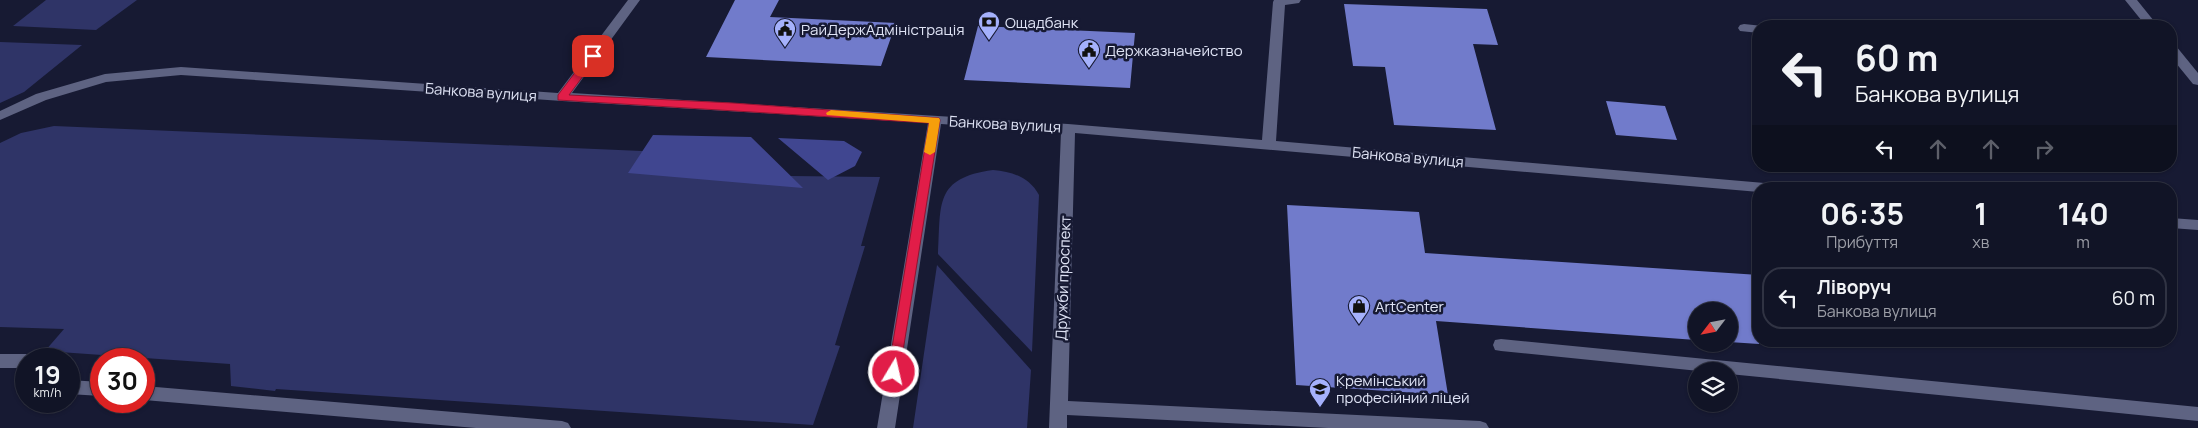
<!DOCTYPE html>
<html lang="uk">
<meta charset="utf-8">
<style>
:root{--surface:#111426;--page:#1a1d2e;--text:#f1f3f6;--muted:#9c9ea7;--line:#303343}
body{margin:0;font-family:Manrope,sans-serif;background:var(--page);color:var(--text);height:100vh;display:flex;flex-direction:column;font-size:19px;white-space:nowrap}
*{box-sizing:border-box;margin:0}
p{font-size:16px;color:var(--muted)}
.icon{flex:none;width:28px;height:28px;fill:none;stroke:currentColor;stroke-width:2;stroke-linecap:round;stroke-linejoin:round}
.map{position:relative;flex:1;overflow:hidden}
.sheet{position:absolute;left:1752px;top:182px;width:425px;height:165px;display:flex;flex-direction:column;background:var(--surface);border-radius:20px;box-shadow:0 1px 4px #0004,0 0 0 1px var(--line)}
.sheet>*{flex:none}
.banner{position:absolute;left:1752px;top:20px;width:425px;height:152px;border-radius:20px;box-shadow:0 1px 4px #0004,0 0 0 1px var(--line);background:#111426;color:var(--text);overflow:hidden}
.needle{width:32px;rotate:238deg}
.controls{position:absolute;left:1688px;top:302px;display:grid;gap:10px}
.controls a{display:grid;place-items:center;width:50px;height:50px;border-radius:50%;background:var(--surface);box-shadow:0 1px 4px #0004,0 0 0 1px var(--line);font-size:25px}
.speed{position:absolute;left:15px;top:348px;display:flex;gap:10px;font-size:25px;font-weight:700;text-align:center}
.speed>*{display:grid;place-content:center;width:65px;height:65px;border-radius:50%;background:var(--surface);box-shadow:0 1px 4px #0004,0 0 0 1px var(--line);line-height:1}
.speed small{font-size:12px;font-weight:400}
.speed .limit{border:8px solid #d22;background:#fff;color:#111}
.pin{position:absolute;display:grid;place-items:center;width:42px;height:42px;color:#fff;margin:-21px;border-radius:10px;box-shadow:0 2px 8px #0006}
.me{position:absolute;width:55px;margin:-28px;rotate:9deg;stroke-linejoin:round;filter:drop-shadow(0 0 4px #0008)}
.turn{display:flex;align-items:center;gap:18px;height:105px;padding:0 20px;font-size:22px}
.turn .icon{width:65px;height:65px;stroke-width:2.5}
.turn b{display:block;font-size:35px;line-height:42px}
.lanes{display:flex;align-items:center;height:48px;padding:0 20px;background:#0003;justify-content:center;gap:25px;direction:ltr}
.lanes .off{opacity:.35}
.eta{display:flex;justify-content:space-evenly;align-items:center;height:85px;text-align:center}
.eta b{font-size:30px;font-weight:700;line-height:35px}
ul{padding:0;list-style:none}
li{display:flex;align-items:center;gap:15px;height:62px;margin:0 10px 8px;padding:0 10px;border:2px solid var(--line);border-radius:20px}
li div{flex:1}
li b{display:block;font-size:19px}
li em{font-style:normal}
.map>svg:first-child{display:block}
</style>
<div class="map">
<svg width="2198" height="428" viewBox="0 0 2198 428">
<rect width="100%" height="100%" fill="#171a33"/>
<!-- green -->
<path fill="#2f3467" d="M46,0H137L96,30L13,26Z
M0,42L82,45L24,92L0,103Z
M54,126L642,151L762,153L790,176L880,177L861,246H865L835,345L840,346L813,425L276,389L275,391L231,386L230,364L45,351L64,329L0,327V143L21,133Z
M993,170C1013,172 1029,177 1039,195L1032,352L938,254C941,204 934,178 993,170Z
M937,265L1031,370L1027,428H913Z"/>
<!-- forest -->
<path fill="#404690" d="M653,135L751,137L803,188L628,173Z
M778,138L844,141L862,152L855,166L828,180Z"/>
<!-- building -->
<path fill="#717bcb" d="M735,0H779L770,17L896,23L881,66L706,57Z
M1344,4L1487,9L1498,45L1473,44L1496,130L1394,125L1385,67L1353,66Z
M978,26L1135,33L1130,88L964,80Z
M1606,101L1665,106L1677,140L1616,135Z
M1287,205L1419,212L1425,253L1759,275V344L1729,342V311H1696V340L1436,321L1448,395L1296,385Z"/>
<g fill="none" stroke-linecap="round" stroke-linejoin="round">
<!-- minor -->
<path fill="#5e6382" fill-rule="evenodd" d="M628,0H640L572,93L1068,124L1262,140L1273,2L1274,0H1301L1299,3L1285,5L1276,141L1776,184L1781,185L1783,189H1759V192L1075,133L1068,401L1480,421L1486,423L1489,428H1328L1067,415V428H1049L1061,132L941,124L895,428H877L928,123L562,101L181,75L106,82L46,100L0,120V111L36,94L105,74L181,67L558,93Z
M2125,0H2137L2158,26H2146Z
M1744,24L1763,26H1759V33L1740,31L1738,28L1740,25Z
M2171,45L2176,46L2198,73V85L2193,84L2171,57Z
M2171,218L2198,220V230L2171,228Z
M1501,339L2198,407V421L1729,374V371H1699L1501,351L1495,350L1493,345L1495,340Z
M0,354H26L33,359H26V368H0Z
M69,380L101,382V396L69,394Z
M144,386L562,421L568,423L571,428H476L144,400Z"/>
</g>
<!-- route -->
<path fill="#e11d48" stroke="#92132f" d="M593,53L598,56L569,95L733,103L939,118L940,120L899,376H890L888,372L929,123L558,100V95L589,54Z"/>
<!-- slow -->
<path fill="#f59e0b" d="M831,110L939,118L940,120L935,152L930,155L924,152L929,123L827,115L826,113Z"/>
<!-- icons -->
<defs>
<g id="bank-pin" transform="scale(1.125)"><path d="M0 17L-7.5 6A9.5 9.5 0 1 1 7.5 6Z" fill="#a5b1fc" stroke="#171a33"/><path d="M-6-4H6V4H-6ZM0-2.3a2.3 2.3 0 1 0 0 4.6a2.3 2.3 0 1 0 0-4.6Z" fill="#111"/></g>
<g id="civic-pin" transform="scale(1.125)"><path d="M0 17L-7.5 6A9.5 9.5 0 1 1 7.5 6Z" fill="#a5b1fc" stroke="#171a33"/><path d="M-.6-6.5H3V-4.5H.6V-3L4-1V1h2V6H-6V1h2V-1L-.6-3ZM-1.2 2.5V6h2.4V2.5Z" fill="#111"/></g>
<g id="shop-pin" transform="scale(1.125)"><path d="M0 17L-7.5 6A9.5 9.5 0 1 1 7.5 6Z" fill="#a5b1fc" stroke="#171a33"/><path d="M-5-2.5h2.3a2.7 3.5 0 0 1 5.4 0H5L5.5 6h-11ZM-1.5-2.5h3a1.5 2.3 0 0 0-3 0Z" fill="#111"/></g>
<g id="university-pin" transform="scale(1.125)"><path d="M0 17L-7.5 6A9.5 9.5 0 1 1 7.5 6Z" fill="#a5b1fc" stroke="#171a33"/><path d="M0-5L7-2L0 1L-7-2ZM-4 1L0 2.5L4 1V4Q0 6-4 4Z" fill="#111"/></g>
</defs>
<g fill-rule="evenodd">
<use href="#bank-pin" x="989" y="22"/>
<use href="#civic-pin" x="785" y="29"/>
<use href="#civic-pin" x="1089" y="50"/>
<use href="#shop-pin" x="1359" y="306"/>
<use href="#university-pin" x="1320" y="389"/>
</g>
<g text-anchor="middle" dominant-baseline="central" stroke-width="5" stroke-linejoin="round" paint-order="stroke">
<!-- poi labels -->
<g font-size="15" fill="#dfe3f5" stroke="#171a33" text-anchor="start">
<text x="1005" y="22">Ощадбанк</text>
<text x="801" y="29">РайДержАдміністрація</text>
<text x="1105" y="50">Держказначейство</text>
<text x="1375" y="306">ArtCenter</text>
<text x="1336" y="380">Кремінський<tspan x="1336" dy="17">професійний ліцей</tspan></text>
</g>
<!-- street labels -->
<g font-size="15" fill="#dfe3f5" stroke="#171a33">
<text transform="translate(481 92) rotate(4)">Банкова вулиця</text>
<text transform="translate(1005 124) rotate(3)">Банкова вулиця</text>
<text transform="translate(1408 157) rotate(5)">Банкова вулиця</text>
<text transform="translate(1063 278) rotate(-88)">Дружби проспект</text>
</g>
</g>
</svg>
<div class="controls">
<a><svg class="needle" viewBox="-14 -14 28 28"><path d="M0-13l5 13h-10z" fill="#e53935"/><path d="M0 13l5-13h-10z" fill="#9c9ea7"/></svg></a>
<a><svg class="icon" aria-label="layers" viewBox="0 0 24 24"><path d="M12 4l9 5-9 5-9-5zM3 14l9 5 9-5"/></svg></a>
</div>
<div class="speed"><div>19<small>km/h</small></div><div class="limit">30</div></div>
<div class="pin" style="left:593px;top:56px;background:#d93025"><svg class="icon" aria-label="arrive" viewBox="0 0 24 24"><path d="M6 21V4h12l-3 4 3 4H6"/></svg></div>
<svg class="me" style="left:894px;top:372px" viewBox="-20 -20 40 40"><circle r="17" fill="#e11d48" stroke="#fff" stroke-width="3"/><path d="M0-11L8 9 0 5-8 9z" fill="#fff"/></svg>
<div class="banner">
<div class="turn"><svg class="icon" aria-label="left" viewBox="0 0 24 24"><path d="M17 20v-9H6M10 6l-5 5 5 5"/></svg><div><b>60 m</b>Банкова вулиця</div></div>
<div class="lanes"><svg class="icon" aria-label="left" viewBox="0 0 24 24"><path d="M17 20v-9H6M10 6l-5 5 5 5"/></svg><svg class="icon off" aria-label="ahead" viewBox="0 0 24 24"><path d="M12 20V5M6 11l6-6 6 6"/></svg><svg class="icon off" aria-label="ahead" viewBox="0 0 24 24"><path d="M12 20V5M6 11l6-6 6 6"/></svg><svg class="icon off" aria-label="right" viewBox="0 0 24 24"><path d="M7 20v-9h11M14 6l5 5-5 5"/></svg></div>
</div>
<section class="sheet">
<div class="eta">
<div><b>06:35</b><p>Прибуття</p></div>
<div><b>1</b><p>хв</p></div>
<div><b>140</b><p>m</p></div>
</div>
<ul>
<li><svg class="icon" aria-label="left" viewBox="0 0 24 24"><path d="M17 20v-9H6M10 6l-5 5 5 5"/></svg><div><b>Ліворуч</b><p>Банкова вулиця</p></div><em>60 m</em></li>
</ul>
</section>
</div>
